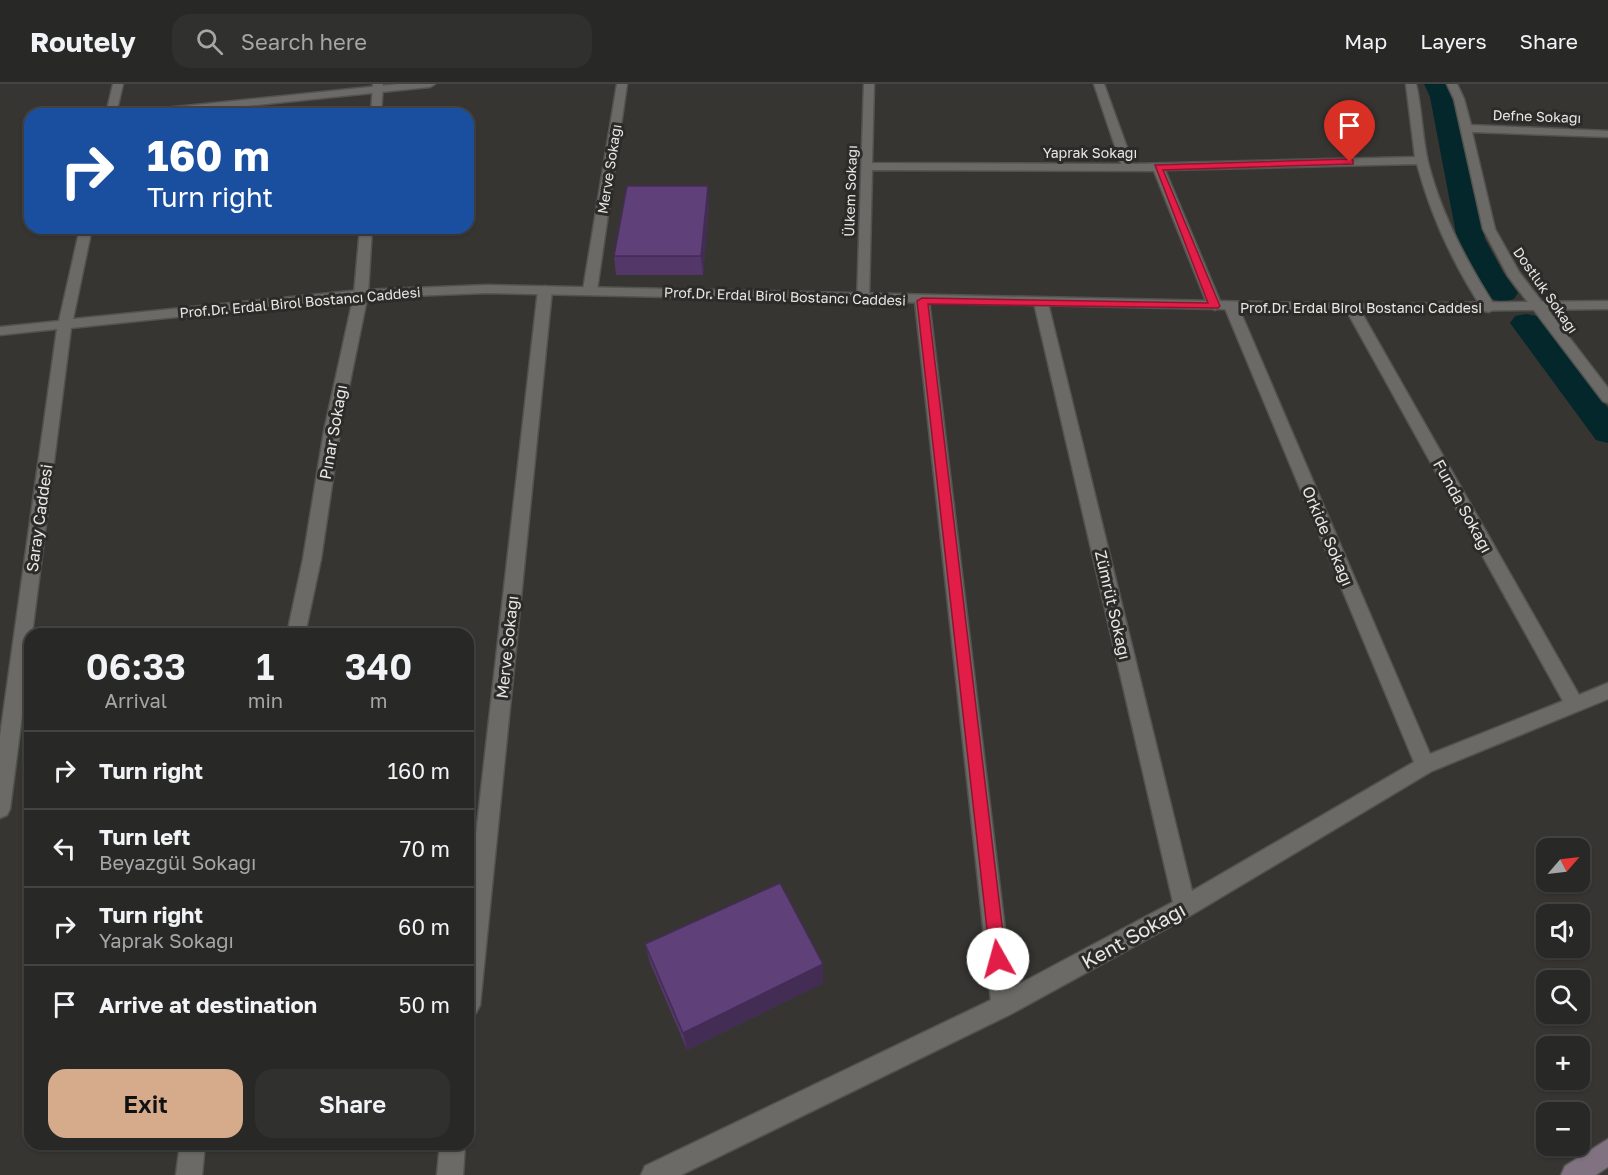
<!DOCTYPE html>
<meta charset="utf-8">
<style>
:root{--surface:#282826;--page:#30302e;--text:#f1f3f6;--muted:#a5a6a7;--line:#444443;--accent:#d6ab8b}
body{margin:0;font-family:"Golos Text",sans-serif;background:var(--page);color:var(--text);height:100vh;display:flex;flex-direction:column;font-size:22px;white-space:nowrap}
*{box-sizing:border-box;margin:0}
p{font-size:20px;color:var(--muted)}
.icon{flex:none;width:33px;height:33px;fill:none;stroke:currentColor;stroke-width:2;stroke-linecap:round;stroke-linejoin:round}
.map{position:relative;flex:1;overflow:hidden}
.sheet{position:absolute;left:24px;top:544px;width:450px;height:522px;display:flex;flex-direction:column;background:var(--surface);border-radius:18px;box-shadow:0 2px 4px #0004,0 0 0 2px var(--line)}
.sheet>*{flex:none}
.banner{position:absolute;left:24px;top:24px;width:450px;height:126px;border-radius:18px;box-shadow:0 2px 4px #0004,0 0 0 2px var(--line);background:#1a4fa0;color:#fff;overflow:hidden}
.needle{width:39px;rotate:62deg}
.buttons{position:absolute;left:1536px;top:754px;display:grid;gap:12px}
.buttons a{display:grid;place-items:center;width:54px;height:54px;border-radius:12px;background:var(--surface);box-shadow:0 2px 4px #0004,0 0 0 2px var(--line);font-size:30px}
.pin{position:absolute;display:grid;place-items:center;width:51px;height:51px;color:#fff;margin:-62px -26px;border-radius:50% 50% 50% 0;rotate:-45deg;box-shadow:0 0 6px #0007}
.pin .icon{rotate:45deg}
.me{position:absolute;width:66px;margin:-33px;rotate:353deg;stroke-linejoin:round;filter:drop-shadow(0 0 4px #0008)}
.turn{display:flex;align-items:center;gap:21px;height:126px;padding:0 24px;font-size:27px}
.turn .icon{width:78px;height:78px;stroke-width:2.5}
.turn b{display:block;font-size:42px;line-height:51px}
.eta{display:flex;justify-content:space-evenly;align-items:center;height:102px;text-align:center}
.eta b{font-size:36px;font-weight:600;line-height:42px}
.button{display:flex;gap:12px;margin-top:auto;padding:12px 24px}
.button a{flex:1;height:69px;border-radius:18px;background:var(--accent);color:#111;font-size:24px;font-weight:600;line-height:69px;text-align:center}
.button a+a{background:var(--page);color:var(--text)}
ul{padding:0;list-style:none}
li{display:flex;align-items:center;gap:18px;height:78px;padding:0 24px;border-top:2px solid var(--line)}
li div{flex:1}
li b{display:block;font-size:22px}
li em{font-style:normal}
header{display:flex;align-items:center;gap:36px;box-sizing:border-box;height:84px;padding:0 30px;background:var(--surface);border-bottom:2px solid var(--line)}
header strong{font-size:28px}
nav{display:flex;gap:33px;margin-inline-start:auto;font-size:21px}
.search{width:420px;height:54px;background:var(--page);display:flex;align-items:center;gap:15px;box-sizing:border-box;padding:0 21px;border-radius:18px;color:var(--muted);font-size:22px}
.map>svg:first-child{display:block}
</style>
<header>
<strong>Routely</strong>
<div class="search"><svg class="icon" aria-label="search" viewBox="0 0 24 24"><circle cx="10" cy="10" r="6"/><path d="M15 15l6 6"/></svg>Search here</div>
<nav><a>Map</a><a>Layers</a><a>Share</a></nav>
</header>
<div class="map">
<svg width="1608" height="1091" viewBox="0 0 1608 1091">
<rect width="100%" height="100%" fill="#363532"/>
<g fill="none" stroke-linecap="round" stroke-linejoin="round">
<!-- canal -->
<path fill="#04272b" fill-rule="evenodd" d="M1424,0H1448L1454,13L1485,155L1503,188L1518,209L1514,215L1503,218L1492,215L1474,190L1457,155L1430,13Z
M1526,230L1537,232L1608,324V359L1596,356L1510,239L1515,232Z"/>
<!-- minor casing -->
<g stroke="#52524f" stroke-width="3">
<path id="minor" d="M373,0H383L381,30H371Z
M617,0H627L597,206L590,210L583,206Z
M864,0H874L872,79L1121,80L1094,0H1104L1133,80L1415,73L1406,0H1416C1422,25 1422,53 1428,78C1441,130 1467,179 1496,224L1489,228L1484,227C1454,182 1431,132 1417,80L1165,86L1222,222L1215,226L1208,222L1154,87L872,86L869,215L862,219L857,218Z
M1447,0H1457L1464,15L1471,41L1608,47V53L1472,48L1495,145L1519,188L1608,304V319L1603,317L1508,192L1483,145L1454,15Z
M360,144H372L368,210L340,347L321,475L305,550H287L303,475L324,347L354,210Z
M545,202L552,206L480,921L476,929L468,932V820L538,206Z
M922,213L929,217L1012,904L1173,818L1034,219L1036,216L1041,215L1048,219L1192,807L1414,678L1224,222L1226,219H1236L1238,222L1430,670L1563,617L1345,224L1347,221L1352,220L1359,224L1579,611L1608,599V615L1432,687L1193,830L1011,930L681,1091H641L645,1082L991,916L915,217Z
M180,1060H205L202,1091H176Z
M440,1060H465L463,1091H437Z"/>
</g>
<!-- tertiary casing -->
<g stroke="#52524f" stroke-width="3">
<path id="tertiary" d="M113,0H123L116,30H106Z
M399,0H435L430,3L168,30H131L136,27Z
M80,144H92L73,235L361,206L487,201L1352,220L1608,217V225L1352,228L487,209L361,214L71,244L32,550H30V569L10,725L7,731L0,734V652L57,245L0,251V243L59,237Z"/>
</g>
<!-- secondary casing -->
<g stroke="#52524f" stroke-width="3">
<path id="secondary" d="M1608,1055V1083L1596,1091H1561L1565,1082Z"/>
</g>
<!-- minor -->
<use href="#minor" fill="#6b6a66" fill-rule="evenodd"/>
<!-- tertiary -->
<use href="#tertiary" fill="#6b6a66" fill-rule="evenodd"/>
<!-- secondary -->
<use href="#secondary" fill="#807281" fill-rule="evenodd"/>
</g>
<!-- wall -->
<path fill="#533768" d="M709,121L703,191H616L614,172Z
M645,860L823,899L687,966L650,879Z"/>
<!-- shaded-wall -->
<path fill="#432d55" d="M708,102L709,121L703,191L701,172Z
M823,880V899L687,966L683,949Z"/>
<!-- building -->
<path fill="#604079" stroke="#432d55" stroke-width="1.5" d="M627,102H708L701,172H614Z
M780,799L823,880L683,949L645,860Z"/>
<!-- route -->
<path fill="#e11d48" stroke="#92132f" stroke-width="1.5" d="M1350,75L1353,76V80L1163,86L1220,222L1218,224L928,220L1006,875L1004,881L998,883L991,881L917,217L922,214L1208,219L1155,81Z"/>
<g text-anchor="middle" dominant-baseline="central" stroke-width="6" stroke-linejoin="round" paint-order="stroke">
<!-- far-street labels -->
<g font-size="14" fill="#e7e7e5" stroke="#2c2b28">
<text transform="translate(1537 32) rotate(2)">Defne Sokağı</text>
<text x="1090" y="68">Yaprak Sokağı</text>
<text transform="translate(609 85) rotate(-81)">Merve Sokağı</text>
<text transform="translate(850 107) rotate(-88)">Ülkem Sokağı</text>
<text transform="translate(1546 206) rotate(55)">Dostluk Sokağı</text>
<text transform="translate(785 212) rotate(2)">Prof.Dr. Erdal Birol Bostancı Caddesi</text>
<text transform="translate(300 218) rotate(-5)">Prof.Dr. Erdal Birol Bostancı Caddesi</text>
<text x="1361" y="223">Prof.Dr. Erdal Birol Bostancı Caddesi</text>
</g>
<!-- street labels -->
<g font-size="16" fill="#e7e7e5" stroke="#2c2b28">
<text transform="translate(333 348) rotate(-80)">Pınar Sokağı</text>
<text transform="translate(1463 422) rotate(61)">Funda Sokağı</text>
<text transform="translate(39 434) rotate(-82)">Saray Caddesi</text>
<text transform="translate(1328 452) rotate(67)">Orkide Sokağı</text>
<text transform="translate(1113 521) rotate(77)">Zümrüt Sokağı</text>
<text transform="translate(507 563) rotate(-84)">Merve Sokağı</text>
</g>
<!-- near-street labels -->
<g font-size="20" fill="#e7e7e5" stroke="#2c2b28">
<text transform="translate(1133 851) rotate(-29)">Kent Sokağı</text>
</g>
</g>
</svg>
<div class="buttons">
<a><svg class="needle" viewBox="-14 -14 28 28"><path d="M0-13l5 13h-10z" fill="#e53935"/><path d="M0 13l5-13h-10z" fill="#a5a6a7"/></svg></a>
<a><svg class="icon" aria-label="sound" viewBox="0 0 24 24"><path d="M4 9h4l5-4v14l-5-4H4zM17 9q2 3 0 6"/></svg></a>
<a><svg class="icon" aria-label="search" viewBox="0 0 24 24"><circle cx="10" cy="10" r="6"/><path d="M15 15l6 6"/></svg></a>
<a>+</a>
<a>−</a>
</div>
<div class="pin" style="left:1350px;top:78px;background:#d93025"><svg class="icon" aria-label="arrive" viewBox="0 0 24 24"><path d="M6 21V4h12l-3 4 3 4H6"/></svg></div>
<svg class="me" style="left:998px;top:875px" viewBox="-20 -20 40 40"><circle r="19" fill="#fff"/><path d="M0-13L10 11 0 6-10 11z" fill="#e11d48"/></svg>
<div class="banner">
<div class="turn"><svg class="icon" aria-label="right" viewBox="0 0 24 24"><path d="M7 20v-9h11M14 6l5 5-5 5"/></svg><div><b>160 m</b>Turn right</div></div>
</div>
<section class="sheet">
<div class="eta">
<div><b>06:33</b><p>Arrival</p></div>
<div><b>1</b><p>min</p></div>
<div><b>340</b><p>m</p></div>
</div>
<ul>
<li><svg class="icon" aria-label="right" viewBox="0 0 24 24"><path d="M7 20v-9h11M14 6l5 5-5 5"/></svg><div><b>Turn right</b></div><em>160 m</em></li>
<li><svg class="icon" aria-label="left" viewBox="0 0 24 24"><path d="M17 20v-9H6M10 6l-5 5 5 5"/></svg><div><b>Turn left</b><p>Beyazgül Sokağı</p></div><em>70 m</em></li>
<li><svg class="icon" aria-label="right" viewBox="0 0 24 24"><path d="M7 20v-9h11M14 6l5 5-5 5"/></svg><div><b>Turn right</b><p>Yaprak Sokağı</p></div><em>60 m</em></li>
<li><svg class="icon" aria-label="arrive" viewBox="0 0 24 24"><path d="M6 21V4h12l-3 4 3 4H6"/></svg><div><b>Arrive at destination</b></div><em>50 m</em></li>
</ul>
<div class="button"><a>Exit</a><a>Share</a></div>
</section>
</div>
